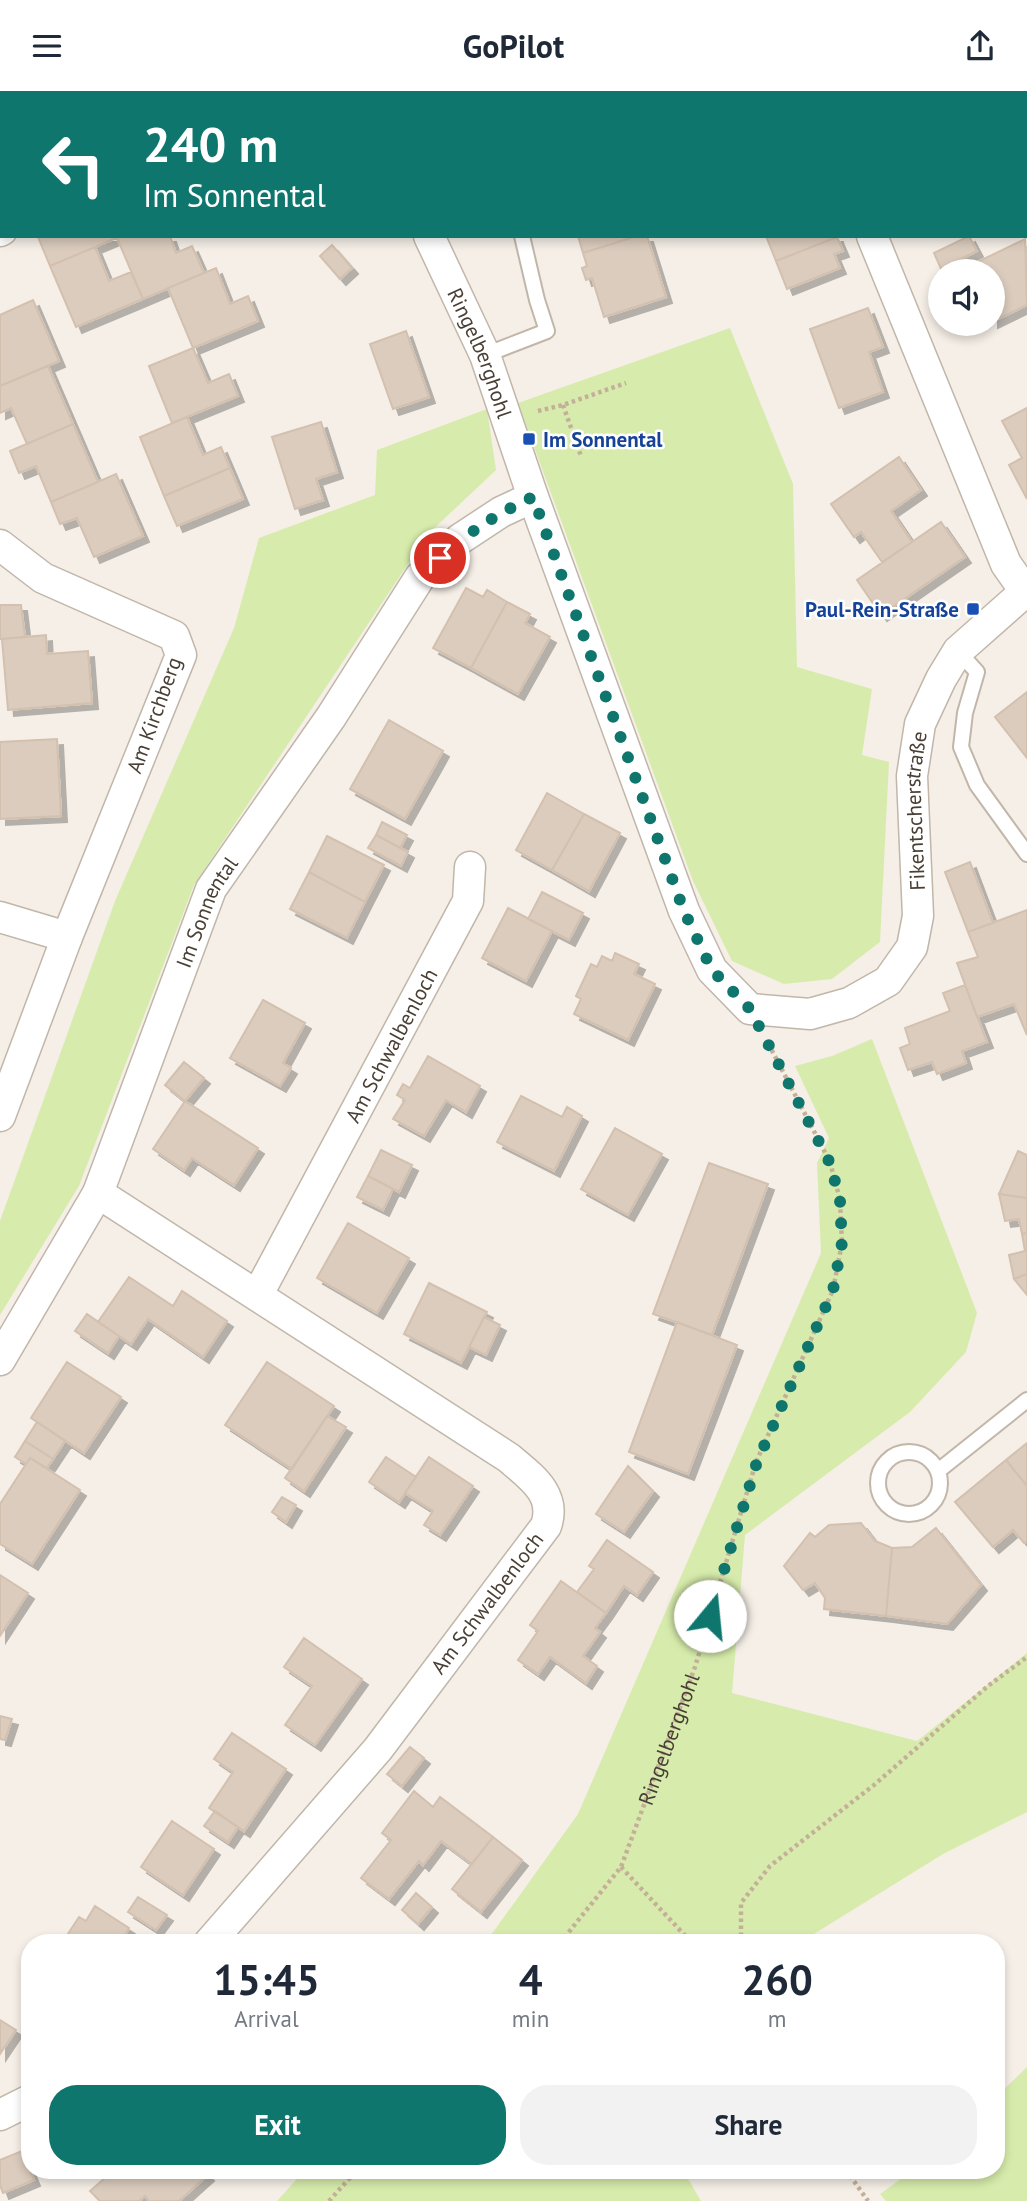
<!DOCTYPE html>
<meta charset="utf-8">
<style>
:root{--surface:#fff;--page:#f2f2f3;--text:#1f2937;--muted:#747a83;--accent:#0f766e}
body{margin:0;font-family:"PT Sans",sans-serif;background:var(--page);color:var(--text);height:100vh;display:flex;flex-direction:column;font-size:26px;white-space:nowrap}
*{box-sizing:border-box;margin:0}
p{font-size:23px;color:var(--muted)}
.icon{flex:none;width:38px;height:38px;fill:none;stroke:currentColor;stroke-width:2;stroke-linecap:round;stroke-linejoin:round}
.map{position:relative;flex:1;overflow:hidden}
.details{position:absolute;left:21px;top:1843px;width:984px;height:245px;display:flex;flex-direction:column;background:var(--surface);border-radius:28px;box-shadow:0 4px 10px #0003}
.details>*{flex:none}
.guide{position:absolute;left:0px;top:0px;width:1027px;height:147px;box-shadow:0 4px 10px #0003;background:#0f766e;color:#fff;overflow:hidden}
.buttons{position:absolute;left:928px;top:168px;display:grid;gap:14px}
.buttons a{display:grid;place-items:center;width:77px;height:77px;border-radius:50%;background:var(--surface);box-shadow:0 4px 10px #0003;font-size:35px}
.pin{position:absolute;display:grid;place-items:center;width:60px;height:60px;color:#fff;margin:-30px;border:4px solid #fff;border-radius:50%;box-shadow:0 2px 7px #0007}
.me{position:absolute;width:77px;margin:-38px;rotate:17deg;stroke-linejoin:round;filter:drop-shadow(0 0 5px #0008)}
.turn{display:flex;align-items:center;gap:24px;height:147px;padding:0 28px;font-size:32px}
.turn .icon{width:91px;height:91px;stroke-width:2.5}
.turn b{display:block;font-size:49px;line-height:60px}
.eta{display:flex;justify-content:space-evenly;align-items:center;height:119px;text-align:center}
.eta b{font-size:42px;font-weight:700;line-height:49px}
.action{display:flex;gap:14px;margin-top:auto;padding:14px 28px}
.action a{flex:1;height:80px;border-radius:28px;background:var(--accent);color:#fff;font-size:28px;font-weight:700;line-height:80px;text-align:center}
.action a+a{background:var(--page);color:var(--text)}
header{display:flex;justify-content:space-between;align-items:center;height:91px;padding:0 28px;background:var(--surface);font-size:32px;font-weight:700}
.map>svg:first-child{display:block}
</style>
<header><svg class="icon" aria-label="menu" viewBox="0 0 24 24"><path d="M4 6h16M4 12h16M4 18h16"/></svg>GoPilot<svg class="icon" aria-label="share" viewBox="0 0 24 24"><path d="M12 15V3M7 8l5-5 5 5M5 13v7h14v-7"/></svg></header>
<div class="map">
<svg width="1027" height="2110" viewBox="0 0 1027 2110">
<defs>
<filter id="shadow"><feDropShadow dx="6" dy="6" stdDeviation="0" flood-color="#0004"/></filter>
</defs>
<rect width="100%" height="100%" fill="#f5efe7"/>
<!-- green -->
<path fill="#d7ecac" d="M730,237L793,393L797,576L872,598L862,664L889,671L880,851L832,888L784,893L732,870L693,790L518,312Z
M487,318L496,379L428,443L194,794L79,1095L0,1224V1130L115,810L234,537L259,447L375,404L377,359Z
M872,948L977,1222L966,1261L910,1321L745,1444L732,1602L917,1650L1027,1562V1721L943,1763L801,1851H486L578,1723L821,1162L817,1072L829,1047L795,975L832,965Z
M1027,1976V2110H886L880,2103L913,2079H996V2006Z
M305,2079H683L701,2110H277Z"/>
<!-- building -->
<path fill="#dbccbe" stroke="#d3c0ae" stroke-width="2" filter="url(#shadow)" d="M0,0L61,2H2V70Z
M40,145H121L50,175L38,146Z
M121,145H170L176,162L192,155L204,182L143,208L117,147Z
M578,145H637L583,162Z
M637,145H647L666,206L604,226L592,187L586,189L582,177L587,175L583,162Z
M766,145H837V146L776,170Z
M969,145L977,160L941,178L934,162Z
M837,146L843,160L834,163L840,177L787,198L776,170Z
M1025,148L1027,214L992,231V180H959Z
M332,154L352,177L340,188L320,165Z
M95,156L109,190L131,181L143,208L76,236L50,175Z
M216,177L230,213L248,205L258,230L193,257L168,197Z
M33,209L59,270L0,295V224Z
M868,217L883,256L869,261L883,301L839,317L810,238Z
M406,240L429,306L393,318L370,253Z
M193,257L208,292L229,283L238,305L172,332L149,275Z
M48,275L73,333L27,353L11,317L0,322V295Z
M1027,317V408L1009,374L1022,367L1002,330Z
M187,326L203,364L221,356L230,377L164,405L140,346Z
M321,331L337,381L316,388L323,409L295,418L272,346Z
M73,333L98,391L51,411L36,375L19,382L10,360Z
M899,366L921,399L891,420L912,451L882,471L861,441L854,446L831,413Z
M230,377L243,408L177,435L164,405Z
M116,383L143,445L94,466L77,427L60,433L51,411Z
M941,431L965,466L881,524L857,489Z
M466,497L483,506L487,499L507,511L471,577L433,557Z
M507,511L530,523L525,532L550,546L518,603L471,577Z
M0,514H21L25,546L0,548Z
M46,544L47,563L88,560L92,612L8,619L2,548Z
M1027,601V667L995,626Z
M389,629L443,660L405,728L350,698Z
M57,648L61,725L0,728V651Z
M547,702L584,723L552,779L516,759Z
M584,723L620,742L589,800L552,779Z
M382,731L407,744L400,757L376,744Z
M376,744L408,761L401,775L368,757Z
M327,745L384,774L365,811L309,781Z
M970,771L993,832L968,841L945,781Z
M309,781L365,811L347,847L290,818Z
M542,801L583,822L569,849L528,828Z
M508,817L552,840L526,890L482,867Z
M1027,819V944L1014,913L977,926L957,872L978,866L968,841Z
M615,862L639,873L634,883L655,893L628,949L574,923L581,908L576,905L591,873L597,876L602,865L612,870Z
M965,894L987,951L962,960L966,972L937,983L932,971L908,979L900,957L910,953L905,937L950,920L943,902Z
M263,909L305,932L283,972L291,977L280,995L230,967Z
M428,965L480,995L466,1021L446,1009L424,1045L393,1028L405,1009L397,1004L403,993L410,997Z
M184,971L204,987L185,1010L165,994Z
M521,1005L562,1026L567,1016L582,1025L554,1080L497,1051Z
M185,1010L258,1057L234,1094L192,1067L184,1079L153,1058Z
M615,1037L662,1063L628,1124L581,1098Z
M381,1059L412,1074L399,1101L368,1085Z
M1018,1060L1027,1064V1107L999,1103Z
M709,1072L768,1093L712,1244L653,1223Z
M368,1085L393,1098L383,1119L357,1106Z
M999,1103L1027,1107V1142L1022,1143L1019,1128L1005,1130Z
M348,1132L409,1167L377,1222L317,1187Z
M1027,1142V1183L1014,1188L1009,1164L1025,1160L1022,1143Z
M1027,1183V1204L1014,1188Z
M129,1186L173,1215L182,1200L227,1230L203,1266L148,1228L131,1253L98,1231Z
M429,1192L487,1221L461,1272L404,1243Z
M87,1223L119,1245L108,1262L75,1240Z
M484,1226L500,1234L486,1264L469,1256Z
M677,1231L737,1254L688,1383L629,1361Z
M67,1271L121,1306L84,1362L31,1327Z
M267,1271L334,1315L292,1378L225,1334Z
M327,1325L346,1336L304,1400L285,1387Z
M37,1331L65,1350L53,1368L25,1350Z
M25,1350L53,1368L47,1377L30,1367L26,1373L15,1366Z
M1027,1352V1395L1006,1369Z
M386,1366L416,1386L399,1411L369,1391Z
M429,1366L473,1395L440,1444L424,1434L433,1420L405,1402Z
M30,1367L80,1399L32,1473L0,1453V1413Z
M1006,1369L1027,1395V1450L1024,1452L1013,1439L993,1456L955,1411Z
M628,1375L653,1400L624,1441L596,1423Z
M282,1406L296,1414L286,1431L272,1421Z
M861,1432L875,1450L892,1457L886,1525L824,1518L825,1507L815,1492L803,1499L784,1475L810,1442L815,1446L829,1434Z
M936,1437L981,1494L947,1533L886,1525L892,1457L912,1456Z
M607,1449L653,1481L637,1504L624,1495L606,1522L577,1501L594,1478L589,1475Z
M0,1484L28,1502L0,1545Z
M561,1490L606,1522L595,1537L600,1541L583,1565L597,1575L586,1592L550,1566L538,1583L518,1569L538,1540L530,1534Z
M304,1547L362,1588L315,1654L285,1634L312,1595L284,1576Z
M0,1625L12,1628L5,1649L0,1648Z
M232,1642L286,1678L244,1740L209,1717L233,1681L214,1668Z
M410,1656L424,1667L402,1695L387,1683Z
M414,1700L433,1716L440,1706L493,1746L472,1773L441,1750L423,1774L419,1770L389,1808L361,1787L391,1749L382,1742Z
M215,1720L238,1736L228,1751L204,1735Z
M172,1730L214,1758L183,1804L141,1776Z
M493,1746L522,1769L481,1821L452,1798Z
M416,1802L432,1816L418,1833L402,1819Z
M138,1806L167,1824L156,1839L128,1821Z
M95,1815L129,1837L120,1852H62L79,1826L86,1830Z
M0,1929L16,1939L0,1963Z
M22,2060L34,2089L3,2102L0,2094V2069Z
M114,2079H203L208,2084L179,2110H149L145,2105L139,2110H100L90,2100Z"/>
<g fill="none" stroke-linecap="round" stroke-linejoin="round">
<!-- service casing -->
<g stroke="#c1b6a9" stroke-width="18">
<path id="service" d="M808,0L809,2
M525,2V0
M485,264L547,240L537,209L522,145
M958,560L977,581L965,622L961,656L977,694L1027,763
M878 1392a31 31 0 1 1 62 0a31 31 0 1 1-62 0Z
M938,1380L1027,1309"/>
</g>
<!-- minor casing -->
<g stroke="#c1b6a9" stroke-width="33">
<g id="minor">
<path d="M361,0L362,2"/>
<path d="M860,2L863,0"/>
<path d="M0,140L2,139"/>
<path id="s2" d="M429,145L485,264L533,406L684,820L712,879L750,918L810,923L849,912L888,890L912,856L918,825L912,685L920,633L941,588L958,560L1027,499"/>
<path d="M872,145L1006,473L1025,500"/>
<path d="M0,454L43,487L174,545L181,564L67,846L0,1025"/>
<path d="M0,826L67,846"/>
<path d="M98,1102L509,1367C531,1386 557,1403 546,1435L378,1658L209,1852"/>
<path id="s3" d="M258,1203L468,810L470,776"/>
<path id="s4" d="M0,1269L98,1102L211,798L331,626L420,486L460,448L501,421L533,406"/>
<path d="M0,2024L30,2009"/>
</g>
</g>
<!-- path -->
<g stroke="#c4b099" stroke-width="4.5" stroke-dasharray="3.5 3.5" stroke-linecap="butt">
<path d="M563,314L581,365"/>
<path d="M538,320L563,314L626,292"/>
<path d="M621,1776L692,1852"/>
<path id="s1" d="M560,1852L621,1776L695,1576L756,1371L833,1199L842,1152L840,1109L830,1071L767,950"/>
<path d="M741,1852V1812L770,1775L874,1694L988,1595L1027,1566"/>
<path d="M846,2079L868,2110"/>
<path d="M329,2110L357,2079"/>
</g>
<!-- service -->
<use href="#service" stroke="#fff" stroke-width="14"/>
<!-- minor -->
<use href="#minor" stroke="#fff" stroke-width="30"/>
</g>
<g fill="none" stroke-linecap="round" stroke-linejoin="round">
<!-- route -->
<path stroke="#0f766e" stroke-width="12" stroke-dasharray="0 21.6" d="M440,467C468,441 499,422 533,406L684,820L712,879L750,918L830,1072L840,1109L842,1152L833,1199L757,1371L710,1525"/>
</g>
<!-- markers -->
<g fill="#1a4fb4" stroke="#fff" stroke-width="2.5">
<rect x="522" y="341" width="14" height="14" rx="3.5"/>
<rect x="966" y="511" width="14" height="14" rx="3.5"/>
</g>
<g text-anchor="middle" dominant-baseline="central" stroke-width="5" stroke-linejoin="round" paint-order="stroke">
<!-- street labels -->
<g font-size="21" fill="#493f35" stroke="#fff">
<text stroke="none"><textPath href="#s2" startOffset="128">Ringelberghohl</textPath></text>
<text transform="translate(154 624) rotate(-70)">Am Kirchberg</text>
<text stroke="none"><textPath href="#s2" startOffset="1166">Fikentscherstraße</textPath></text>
<text stroke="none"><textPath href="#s4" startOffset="495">Im Sonnental</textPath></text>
<text stroke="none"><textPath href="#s3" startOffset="282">Am Schwalbenloch</textPath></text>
<text transform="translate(487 1512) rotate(-53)">Am Schwalbenloch</text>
<text stroke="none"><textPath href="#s1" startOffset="234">Ringelberghohl</textPath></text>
</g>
<!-- transit labels -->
<g font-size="21" font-weight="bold" fill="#164399" stroke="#fff" text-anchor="start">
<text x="543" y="348">Im Sonnental</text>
<text x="959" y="518" text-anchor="end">Paul-Rein-Straße</text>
</g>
</g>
</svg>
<div class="buttons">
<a><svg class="icon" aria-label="sound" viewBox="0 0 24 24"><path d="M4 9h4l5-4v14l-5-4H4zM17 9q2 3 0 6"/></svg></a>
</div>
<div class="pin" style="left:440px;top:467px;background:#d93025"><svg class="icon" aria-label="arrive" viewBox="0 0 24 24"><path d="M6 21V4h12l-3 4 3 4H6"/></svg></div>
<svg class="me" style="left:710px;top:1525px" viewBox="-20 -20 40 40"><circle r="19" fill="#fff"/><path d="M0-13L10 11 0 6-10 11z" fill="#0f766e"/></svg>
<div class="guide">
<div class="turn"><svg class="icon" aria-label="left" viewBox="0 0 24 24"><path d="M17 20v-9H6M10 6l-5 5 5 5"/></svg><div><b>240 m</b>Im Sonnental</div></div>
</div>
<section class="details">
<div class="eta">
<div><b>15:45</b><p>Arrival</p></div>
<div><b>4</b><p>min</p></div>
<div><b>260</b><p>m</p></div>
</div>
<div class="action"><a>Exit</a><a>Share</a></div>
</section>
</div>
